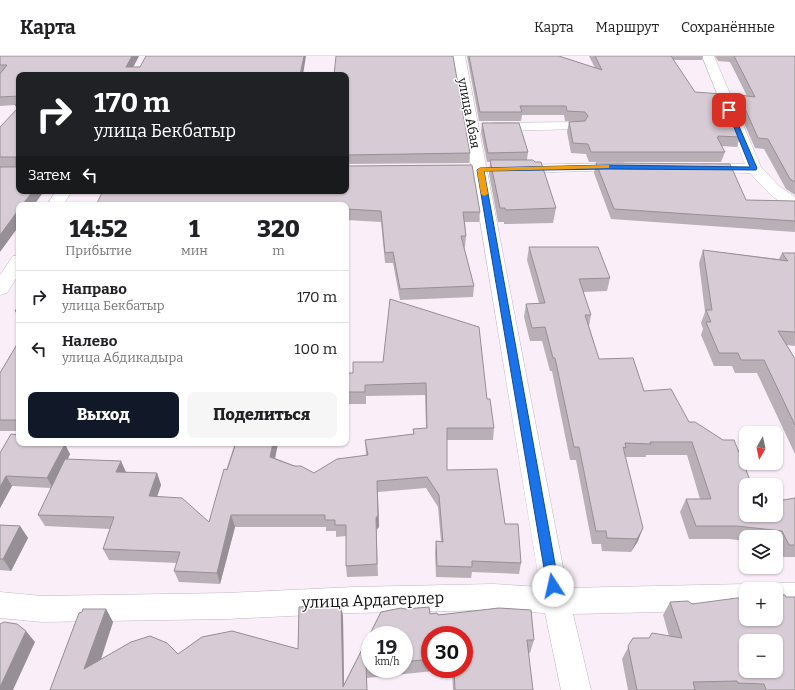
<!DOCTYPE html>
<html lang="ru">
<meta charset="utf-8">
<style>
:root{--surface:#fff;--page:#f6f6f6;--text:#202124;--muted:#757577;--line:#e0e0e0;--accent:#111827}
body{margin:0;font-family:Bitter,serif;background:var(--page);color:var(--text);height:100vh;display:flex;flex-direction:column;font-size:15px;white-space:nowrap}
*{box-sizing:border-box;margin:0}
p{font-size:13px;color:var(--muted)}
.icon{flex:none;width:22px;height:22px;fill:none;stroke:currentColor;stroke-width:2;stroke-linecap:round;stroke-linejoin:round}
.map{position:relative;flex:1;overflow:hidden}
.sheet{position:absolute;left:16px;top:146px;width:333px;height:244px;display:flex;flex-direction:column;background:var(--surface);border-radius:8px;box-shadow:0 1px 3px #0004}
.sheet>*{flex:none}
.top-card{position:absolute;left:16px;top:16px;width:333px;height:122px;border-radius:8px;box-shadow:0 1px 3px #0004;background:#202124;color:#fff;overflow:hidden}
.needle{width:26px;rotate:189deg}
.tools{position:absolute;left:739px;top:370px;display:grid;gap:8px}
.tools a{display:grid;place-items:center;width:44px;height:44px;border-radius:8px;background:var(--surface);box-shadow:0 1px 3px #0004;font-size:20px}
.speed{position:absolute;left:361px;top:570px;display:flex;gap:8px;font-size:20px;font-weight:700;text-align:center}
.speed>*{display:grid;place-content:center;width:52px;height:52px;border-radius:50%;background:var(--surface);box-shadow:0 1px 3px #0004;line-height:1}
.speed small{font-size:10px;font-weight:400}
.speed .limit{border:6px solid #d22;background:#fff;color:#111}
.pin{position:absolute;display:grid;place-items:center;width:34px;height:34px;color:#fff;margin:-17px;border-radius:8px;box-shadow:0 2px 6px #0006}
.me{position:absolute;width:44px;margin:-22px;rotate:350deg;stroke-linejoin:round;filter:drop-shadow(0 0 3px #0008)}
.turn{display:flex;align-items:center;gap:14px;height:84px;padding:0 12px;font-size:18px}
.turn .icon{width:52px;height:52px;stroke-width:2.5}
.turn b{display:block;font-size:28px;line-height:34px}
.then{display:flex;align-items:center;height:38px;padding:0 12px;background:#0003;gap:8px;font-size:15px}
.eta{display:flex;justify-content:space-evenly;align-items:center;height:68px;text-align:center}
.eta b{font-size:24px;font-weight:800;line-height:28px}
.cta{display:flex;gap:8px;margin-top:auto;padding:8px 12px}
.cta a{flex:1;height:46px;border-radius:8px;background:var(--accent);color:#fff;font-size:16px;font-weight:800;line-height:46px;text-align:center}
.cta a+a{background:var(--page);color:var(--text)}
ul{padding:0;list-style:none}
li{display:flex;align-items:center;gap:12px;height:52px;padding:0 12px;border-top:1px solid var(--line)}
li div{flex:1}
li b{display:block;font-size:15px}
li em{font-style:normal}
header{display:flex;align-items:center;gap:24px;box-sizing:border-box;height:56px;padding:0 20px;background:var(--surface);border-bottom:1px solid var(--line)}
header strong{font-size:19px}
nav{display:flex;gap:22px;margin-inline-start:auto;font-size:14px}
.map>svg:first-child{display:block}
</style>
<header>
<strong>Карта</strong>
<nav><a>Карта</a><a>Маршрут</a><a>Сохранённые</a></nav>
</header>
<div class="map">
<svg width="795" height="634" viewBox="0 0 795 634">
<rect width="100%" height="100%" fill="#faeff8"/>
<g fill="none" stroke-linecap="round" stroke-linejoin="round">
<!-- street casing -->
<g stroke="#c0b6bf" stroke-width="1">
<path id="street" d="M453,0H465L567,532L746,528L756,533H746V554L573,558L591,634H561L545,557L494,554L353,557L227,563L42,566L0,562V536L42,540L227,537L353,531L494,528L540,531Z
M702,0H714L761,111L779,130L795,141V153C777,148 762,130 750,117L703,116L698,115L696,112L698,109L703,108H745Z
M578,66L583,67L585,70L583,73L493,75L488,74L486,71L488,68L493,67Z
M623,107L628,108L630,111L628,114L515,117L510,116L508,113L510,110L515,109Z
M56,135H72L63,149H47Z
M19,199V218L7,237L0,239V219L13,200Z
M776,527H795V553H776V533H765L766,531Z"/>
</g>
<!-- street -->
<use href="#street" fill="#fff" fill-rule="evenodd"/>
</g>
<!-- wall -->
<path fill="#b9afb7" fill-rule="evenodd" d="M0,0H139L133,11L306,0L19,19V135H44L34,149H19L0,111V71L17,54L15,49L0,50V18H1H0Z
M467,0H559L595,12L589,0H703L702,4H673L695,36L740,81L737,91L721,90L725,96L721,106H589L586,98L571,97L567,76L569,66L580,65H565L564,59H522L521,65H479Z
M715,0H795V139L786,133L764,93L755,92L736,49L739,39L747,40L730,6L718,5Z
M346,19L470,97L469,107L346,108Z
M482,67L528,96L527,104L556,152L553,167L504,168V166H498L489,118L490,106H487L481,76Z
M596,107L746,144L795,145V176L611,163L594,117Z
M346,149L480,156L479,166H465L466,180L465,191H464L474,230L473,241L400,244L393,207H385L381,166L346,164Z
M529,191L610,222L607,235L583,236L591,259L589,270L599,303L644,335L689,366L746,429L777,445L795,442V501H780L776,493V481H746V485L729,483H689L680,456L686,443H700L687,399H646V401H625L638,485L631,496L602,495L601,488H592L576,404H570L552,315H550L542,285H530L524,261L526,248L539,247L527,204Z
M703,194L779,203L782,197H795V290L787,289L795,303V398L757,317H735L732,310H714L701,279L703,273L701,267L705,256L699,207Z
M19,249V263L15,255Z
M19,285V375H0V317Z
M353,306L487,343L494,372L493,384H447V414L505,468L521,507L519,518L472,516L471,522L436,521L435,497L436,485H441L438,451L426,432L378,436L379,471L376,474L378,520L347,521L346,510V480L336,481V475H326V471H235L220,528L179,526L174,515L177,507L109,504L103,493L110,473L45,470L38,459L51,432L12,430L0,452V397L19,387H52L70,398L68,403L126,416L157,417L161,429L157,441L209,466L235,387H278L275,402L314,417L366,399L365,384L413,378V373H426L425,339L366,340V348H346V317H353Z
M0,469L20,470L28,482L11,515L0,514Z
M670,546L795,634H628L622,603L633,582H649L669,580L663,559Z
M341,548L343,561L344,628L381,556L401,552L405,553L429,551L430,558L437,557L438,559L499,552L531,554L534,584L530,597H528L533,634H453L452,613L367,622V634H50L79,557L82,556L83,553H106L113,566L101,604L131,586L150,580L167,587L178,598L202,581L232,575L298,593L299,551ZM370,579H404V613H370ZM430,579H464V613H430Z"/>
<!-- shaded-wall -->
<path fill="#968f95" d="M132,0H139L129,19L126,11Z
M304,0H306L303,19H300Z
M33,135H44L34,149H22Z
M19,153V170L0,196V179Z
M273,387H278L273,413L270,401Z
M65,388L70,398L53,432L47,422Z
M121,405L126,416H116Z
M157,417L161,429L153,452L149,440Z
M6,420L12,430L0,452V431Z
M377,425L379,471L376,474L378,520L376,462Z
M231,459L235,471L220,528L217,517Z
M20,470L28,482L11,515L3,503Z
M643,472L638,485L631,496L637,483Z
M341,548L343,561L344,634L343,631Z
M106,553L113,566L93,626L84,613Z
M26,575L35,586L13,634H0V631Z"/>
<!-- building -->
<path fill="#d7ccd5" stroke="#968f95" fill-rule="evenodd" d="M0,0H132L126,11H140L146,0H304L300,19H19V40L0,41V18L7,9H0Z
M336,0H453L470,97L346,99V19H334Z
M469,0H559L602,14L595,0H671L695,36L722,38L740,81L718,80L719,81H717L725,96H591L588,88L573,87L569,66L585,65L588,60L585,56L567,55L566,50H520L522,56H480Z
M734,0H795V126L790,123L768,83L758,82L739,39L755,41Z
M19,45V49H15Z
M19,51V135H33L22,149H19V153L0,179V111H16V101H0V71Z
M482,67H519L528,96L488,97Z
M490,104H533L535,106H541L556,152L506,154L505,152H500Z
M596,107L730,108L746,144L795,145V165L614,153Z
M472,109L480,156H463L466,180H461L474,230L400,233L393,196L385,197L381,155L346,153V149H96L103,135H346V110Z
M529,191H598L610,222L579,223L591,259H585L599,303L633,302L644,335L671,333L689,366H695L723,384H734L752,429H746V459H776V442L777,445L795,442V489H789L782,475L737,470H696L686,443H711L692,386H650L651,388L625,387L626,392L623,391L643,472L637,483L607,482L606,475H596L579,391H574L555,302H553L545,271L532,272L526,248L545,247Z
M703,194L788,205L782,197H795V276L778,275L795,303V369L764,304H741L738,297H719L706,266H711L706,254H712Z
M390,243L479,271L487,343H490L494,372H447V414L497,413L505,468H518L521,507L472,505V511L437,510L436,485L443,486L439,439L427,421L377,425L378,459L376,462L377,508L346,510V469H335V464H325V459H231L217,517L174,515L180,496L103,493L114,461L38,459L65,403L121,405L116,416L157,417L149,440L182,442L209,466L224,413L227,414L236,387H273L270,401L294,410H301L314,417L337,403L368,399L365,384L414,378L413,373L427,372L426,327L365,329V336H346V317H353V306H383Z
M19,249V255H15Z
M19,285V364H0V317Z
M11,378L19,379V387H45L65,388L47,422L6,420L0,431V397Z
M0,469L20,470L3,503H0Z
M776,539H785L786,541H795V634H766L764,628L738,627L737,625L693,626L695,634H637L628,590L633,582H649L652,577L682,582L670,546L688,545L692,548L737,542H746V563H776ZM746,585H776V615H746Z
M341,548L343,631L381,556L401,552L405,553L429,551L430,558L437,557L438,559L499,552L531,554L534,584H527L533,634H455L454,613H464V579H430V603L404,606V579H370V609H366L367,634H50L79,557L82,556L83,553H106L84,613L131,586L150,580L167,587L178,598L202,581L232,575L298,593L299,551Z
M4,566L17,568L26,575L0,631V568Z"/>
<!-- route -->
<path fill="#1a73e8" stroke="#114b97" d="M727,53L732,54L757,112L756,114L608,113L484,115L559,530L557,533L553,535L549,533L547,530L477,114L480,112L608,109L750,111L727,54Z"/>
<!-- slow -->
<path fill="#f59e0b" d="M607,109H609V112L484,115L488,138L484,140L481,138L477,114L480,112Z"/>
<g text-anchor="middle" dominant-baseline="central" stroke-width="3" stroke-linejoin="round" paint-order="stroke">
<!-- street labels -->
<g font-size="13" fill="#110d10" stroke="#fff">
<text transform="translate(469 57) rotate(79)">улица Абая</text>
</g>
<!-- near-street labels -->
<g font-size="16" fill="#110d10" stroke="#fff">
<text transform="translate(373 544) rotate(-2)">улица Ардагерлер</text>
</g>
</g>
</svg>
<div class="tools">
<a><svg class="needle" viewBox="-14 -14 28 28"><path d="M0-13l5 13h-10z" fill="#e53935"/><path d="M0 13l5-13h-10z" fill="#757577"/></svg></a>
<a><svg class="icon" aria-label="sound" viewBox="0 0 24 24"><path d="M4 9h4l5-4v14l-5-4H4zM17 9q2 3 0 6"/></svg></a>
<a><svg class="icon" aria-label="layers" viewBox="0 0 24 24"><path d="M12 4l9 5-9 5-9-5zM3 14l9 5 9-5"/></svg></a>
<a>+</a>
<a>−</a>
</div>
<div class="speed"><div>19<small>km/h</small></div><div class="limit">30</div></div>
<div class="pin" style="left:729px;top:54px;background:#d93025"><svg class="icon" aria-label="arrive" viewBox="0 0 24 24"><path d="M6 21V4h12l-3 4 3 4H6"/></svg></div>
<svg class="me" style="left:553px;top:530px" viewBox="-20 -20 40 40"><circle r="19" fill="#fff"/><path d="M0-13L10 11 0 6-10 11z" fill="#1a73e8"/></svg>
<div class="top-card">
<div class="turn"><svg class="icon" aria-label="right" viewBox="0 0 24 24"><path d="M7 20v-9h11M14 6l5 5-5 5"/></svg><div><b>170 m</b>улица Бекбатыр</div></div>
<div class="then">Затем<svg class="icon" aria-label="left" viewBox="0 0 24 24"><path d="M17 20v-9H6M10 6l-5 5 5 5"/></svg></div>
</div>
<section class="sheet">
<div class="eta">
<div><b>14:52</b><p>Прибытие</p></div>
<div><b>1</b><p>мин</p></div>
<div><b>320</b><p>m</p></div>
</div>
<ul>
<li><svg class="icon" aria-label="right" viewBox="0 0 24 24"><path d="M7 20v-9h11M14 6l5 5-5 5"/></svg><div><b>Направо</b><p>улица Бекбатыр</p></div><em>170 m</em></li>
<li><svg class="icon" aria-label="left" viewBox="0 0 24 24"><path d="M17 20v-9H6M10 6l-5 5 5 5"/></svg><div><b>Налево</b><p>улица Абдикадыра</p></div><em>100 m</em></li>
</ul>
<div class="cta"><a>Выход</a><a>Поделиться</a></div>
</section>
</div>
